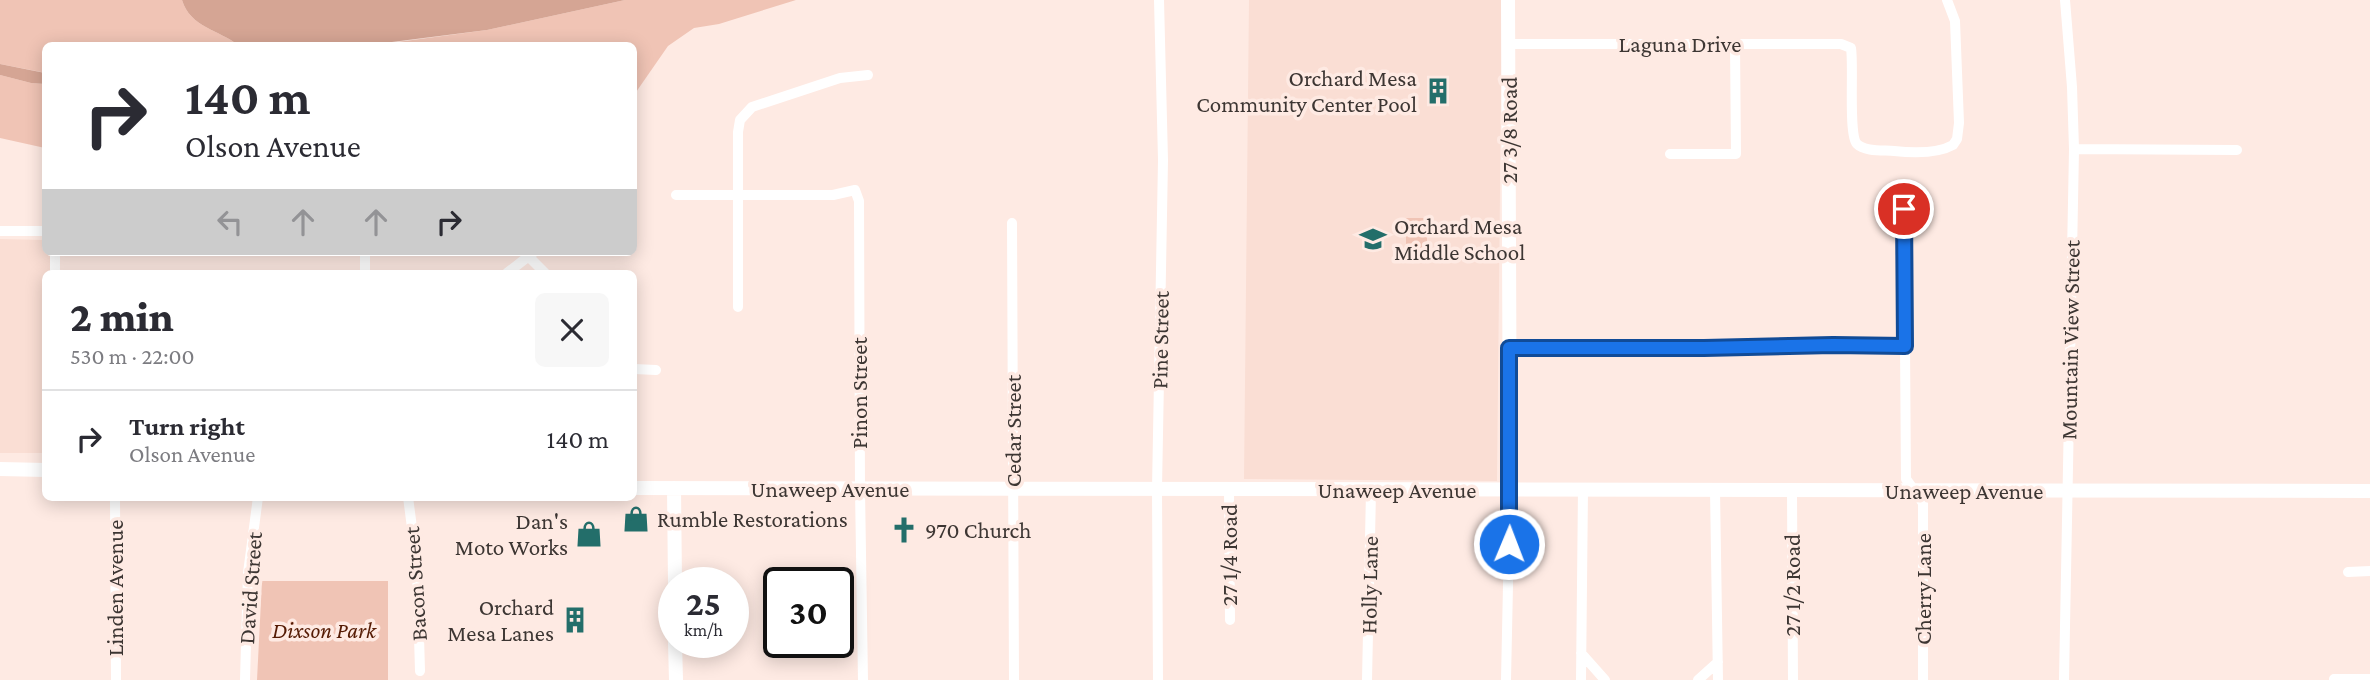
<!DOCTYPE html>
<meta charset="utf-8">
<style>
:root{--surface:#fff;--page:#f7f7f7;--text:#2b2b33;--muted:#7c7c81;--line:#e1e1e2}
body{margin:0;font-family:"Crimson Pro",serif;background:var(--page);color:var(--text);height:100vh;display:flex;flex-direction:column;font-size:26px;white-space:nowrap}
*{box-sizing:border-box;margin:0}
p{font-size:23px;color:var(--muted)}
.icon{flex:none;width:38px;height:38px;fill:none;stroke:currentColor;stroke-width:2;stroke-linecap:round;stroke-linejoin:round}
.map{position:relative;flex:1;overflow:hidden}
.sheet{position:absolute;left:42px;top:270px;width:595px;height:231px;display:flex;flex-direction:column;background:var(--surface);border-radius:10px;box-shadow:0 4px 18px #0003}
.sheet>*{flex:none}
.top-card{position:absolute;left:42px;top:42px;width:595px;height:214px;border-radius:10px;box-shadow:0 4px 18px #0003;background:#fff;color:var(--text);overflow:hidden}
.speed{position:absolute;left:658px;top:567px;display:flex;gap:14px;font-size:35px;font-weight:700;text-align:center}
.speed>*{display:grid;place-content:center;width:91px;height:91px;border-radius:50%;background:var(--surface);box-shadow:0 4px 18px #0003;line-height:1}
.speed small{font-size:18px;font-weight:400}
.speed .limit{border:4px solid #111;border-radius:10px;background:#fff;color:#111}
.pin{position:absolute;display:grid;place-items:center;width:60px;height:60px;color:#fff;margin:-30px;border:4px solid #fff;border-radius:50%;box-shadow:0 2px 7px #0007}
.me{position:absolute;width:77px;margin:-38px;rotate:1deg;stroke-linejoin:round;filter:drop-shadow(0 0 5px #0008)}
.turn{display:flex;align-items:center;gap:24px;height:147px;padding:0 28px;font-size:32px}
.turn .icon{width:91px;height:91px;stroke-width:2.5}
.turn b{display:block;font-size:49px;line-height:60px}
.lanes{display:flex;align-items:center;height:66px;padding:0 28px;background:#0003;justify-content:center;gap:35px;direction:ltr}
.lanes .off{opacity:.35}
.round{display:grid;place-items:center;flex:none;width:74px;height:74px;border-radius:10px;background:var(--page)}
.summary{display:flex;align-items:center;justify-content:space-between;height:119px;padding:0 28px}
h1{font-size:42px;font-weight:800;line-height:52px}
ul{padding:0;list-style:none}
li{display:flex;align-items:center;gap:21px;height:98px;padding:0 28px;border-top:2px solid var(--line)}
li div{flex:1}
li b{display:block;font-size:26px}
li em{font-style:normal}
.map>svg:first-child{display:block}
</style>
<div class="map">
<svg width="2370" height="680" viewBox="0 0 2370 680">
<rect width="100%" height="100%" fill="#feeae3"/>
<!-- built -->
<path fill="#faded4" d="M1249,0H1502L1497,481L1244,479Z
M0,239L45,240L46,252H52V273H46L45,453H0Z"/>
<!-- green -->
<path fill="#f0c4b5" d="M0,0H182C190,27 219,30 238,45L46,46L45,73L41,72L0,64Z
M625,0H796L719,24L694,28L668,46L634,95V46H368L487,30Z
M0,75L31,83L45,84V148L0,138Z
M1406,218H1427V258H1406Z
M262,581H388V680H257Z"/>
<!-- water -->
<path fill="#d5a594" d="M182,0H625L487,30L368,45H238C219,30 190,27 182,0Z
M0,64L45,73V84L31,83L0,75Z"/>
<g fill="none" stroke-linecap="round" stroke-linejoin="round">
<!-- street -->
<path stroke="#fff" stroke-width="10" d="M1508,44H1841L1851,48C1854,66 1848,135 1857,144C1865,152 1884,150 1894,151C1913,153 1937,154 1953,145L1957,139L1959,123L1955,21L1947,0
M2074,149L2237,150
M1670,154H1736L1735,44
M676,195H833L855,190L859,201L860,490L863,680
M1904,209L1906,479L1923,503V680
M1012,223L1014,680
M0,231H46
M529,257L545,273
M55,273V252
M365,273V252
M507,273L534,252
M738,307V132L740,120L752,107L840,78L868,75
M1509,348H1704L1833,345L1905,346
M634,369L656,370
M1229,490L1230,620
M1715,490L1718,680
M1792,490L1793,680
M115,497L116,680
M408,497L417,566L420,671
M2348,572L2370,571
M1581,653L1605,680
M2334,679H2370
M245,680L248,573L258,497
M1158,680L1157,489L1163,160L1159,0
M1367,680L1371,491
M1506,680L1510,490
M1581,680L1583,489
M1698,680L1718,662
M2064,680L2074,149L2072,87L2065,0"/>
<!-- secondary -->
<path stroke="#fff" stroke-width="14" d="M1508,0L1510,490
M0,469L46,470
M634,488L2370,491
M674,488L675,583
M675,642L676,680"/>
</g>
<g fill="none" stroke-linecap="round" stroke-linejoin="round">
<!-- route casing -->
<g stroke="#114b97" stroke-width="18">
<path id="route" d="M1509,544V348H1704L1833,345L1905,346L1904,209"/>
</g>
<!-- route -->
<use href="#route" stroke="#1a73e8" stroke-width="12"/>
</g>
<!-- icons -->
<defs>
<g id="building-bare" transform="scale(2.1)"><path d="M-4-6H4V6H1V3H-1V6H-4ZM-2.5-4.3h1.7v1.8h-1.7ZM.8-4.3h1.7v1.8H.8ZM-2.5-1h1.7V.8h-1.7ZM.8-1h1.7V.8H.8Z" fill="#236e6a" stroke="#feeae3" stroke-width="2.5" paint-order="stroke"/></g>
<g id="school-bare" transform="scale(2.1)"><path d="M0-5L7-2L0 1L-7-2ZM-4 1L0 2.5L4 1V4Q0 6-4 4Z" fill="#236e6a" stroke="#feeae3" stroke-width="2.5" paint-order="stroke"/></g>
<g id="shop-bare" transform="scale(2.1)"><path d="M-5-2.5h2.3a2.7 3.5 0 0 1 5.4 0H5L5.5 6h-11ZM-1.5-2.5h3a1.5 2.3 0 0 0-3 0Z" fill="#236e6a" stroke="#feeae3" stroke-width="2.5" paint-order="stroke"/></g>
<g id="church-bare" transform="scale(2.1)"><path d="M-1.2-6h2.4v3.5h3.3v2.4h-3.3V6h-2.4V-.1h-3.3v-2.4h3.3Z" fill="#236e6a" stroke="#feeae3" stroke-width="2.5" paint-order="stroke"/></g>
</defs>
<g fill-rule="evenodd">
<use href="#building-bare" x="1438" y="91"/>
<use href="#school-bare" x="1373" y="239"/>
<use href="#shop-bare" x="636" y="519"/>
<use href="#church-bare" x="904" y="530"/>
<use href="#shop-bare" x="589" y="534"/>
<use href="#building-bare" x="575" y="620"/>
</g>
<g text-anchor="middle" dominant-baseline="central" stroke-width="7" stroke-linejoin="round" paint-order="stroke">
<!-- street labels -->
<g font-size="23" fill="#3d3633" stroke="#feeae3">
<text x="1680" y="44">Laguna Drive</text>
<text transform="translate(1509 130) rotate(-90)">27 3/8 Road</text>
<text transform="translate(1160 340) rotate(-89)">Pine Street</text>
<text transform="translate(2070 340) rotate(-89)">Mountain View Street</text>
<text transform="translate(859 393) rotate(-90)">Pinon Street</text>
<text transform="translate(1013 431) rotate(-90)">Cedar Street</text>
<text x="830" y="489">Unaweep Avenue</text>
<text x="1397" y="490">Unaweep Avenue</text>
<text x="1964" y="491">Unaweep Avenue</text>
<text transform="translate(1229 555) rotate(-90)">27 1/4 Road</text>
<text transform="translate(415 584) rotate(-94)">Bacon Street</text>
<text transform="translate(1369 585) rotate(-89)">Holly Lane</text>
<text transform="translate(1792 585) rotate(-90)">27 1/2 Road</text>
<text transform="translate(115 588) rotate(-90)">Linden Avenue</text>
<text transform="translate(250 588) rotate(-86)">David Street</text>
<text transform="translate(1923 589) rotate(-90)">Cherry Lane</text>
</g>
<!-- poi labels -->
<g font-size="23" fill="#3d3633" stroke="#feeae3" text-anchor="end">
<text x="1417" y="78">Orchard Mesa<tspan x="1417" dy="26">Community Center Pool</tspan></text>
<text x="1394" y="226" text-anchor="start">Orchard Mesa<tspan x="1394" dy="26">Middle School</tspan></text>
<text x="657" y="519" text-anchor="start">Rumble Restorations</text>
<text x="568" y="521">Dan's<tspan x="568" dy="26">Moto Works</tspan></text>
<text x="925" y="530" text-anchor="start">970 Church</text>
<text x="554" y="607">Orchard<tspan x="554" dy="26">Mesa Lanes</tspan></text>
</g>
<!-- park labels -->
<g font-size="23" font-style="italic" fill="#551b04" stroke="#feeae3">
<text x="324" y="630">Dixson Park</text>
</g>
</g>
</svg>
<div class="speed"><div>25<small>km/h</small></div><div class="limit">30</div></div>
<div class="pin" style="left:1904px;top:209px;background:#d93025"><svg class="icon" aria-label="arrive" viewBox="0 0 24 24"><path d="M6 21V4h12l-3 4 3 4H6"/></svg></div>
<svg class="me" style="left:1509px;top:544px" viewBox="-20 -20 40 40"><circle r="17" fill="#1a73e8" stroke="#fff" stroke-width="3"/><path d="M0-11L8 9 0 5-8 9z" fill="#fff"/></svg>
<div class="top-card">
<div class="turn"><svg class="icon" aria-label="right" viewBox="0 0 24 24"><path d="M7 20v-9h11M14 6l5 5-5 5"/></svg><div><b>140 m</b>Olson Avenue</div></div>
<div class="lanes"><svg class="icon off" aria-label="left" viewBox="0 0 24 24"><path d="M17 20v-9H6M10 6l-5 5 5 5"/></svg><svg class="icon off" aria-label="ahead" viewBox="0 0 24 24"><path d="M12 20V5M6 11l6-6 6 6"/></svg><svg class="icon off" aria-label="ahead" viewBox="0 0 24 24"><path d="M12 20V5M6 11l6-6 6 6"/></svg><svg class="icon" aria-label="right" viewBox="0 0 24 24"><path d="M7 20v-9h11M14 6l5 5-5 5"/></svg></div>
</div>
<section class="sheet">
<div class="summary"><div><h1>2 min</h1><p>530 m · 22:00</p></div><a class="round"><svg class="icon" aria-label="close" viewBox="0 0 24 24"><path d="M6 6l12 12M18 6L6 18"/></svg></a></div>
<ul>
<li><svg class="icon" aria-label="right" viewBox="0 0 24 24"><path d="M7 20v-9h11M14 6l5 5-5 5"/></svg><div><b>Turn right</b><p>Olson Avenue</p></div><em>140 m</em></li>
</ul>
</section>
</div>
